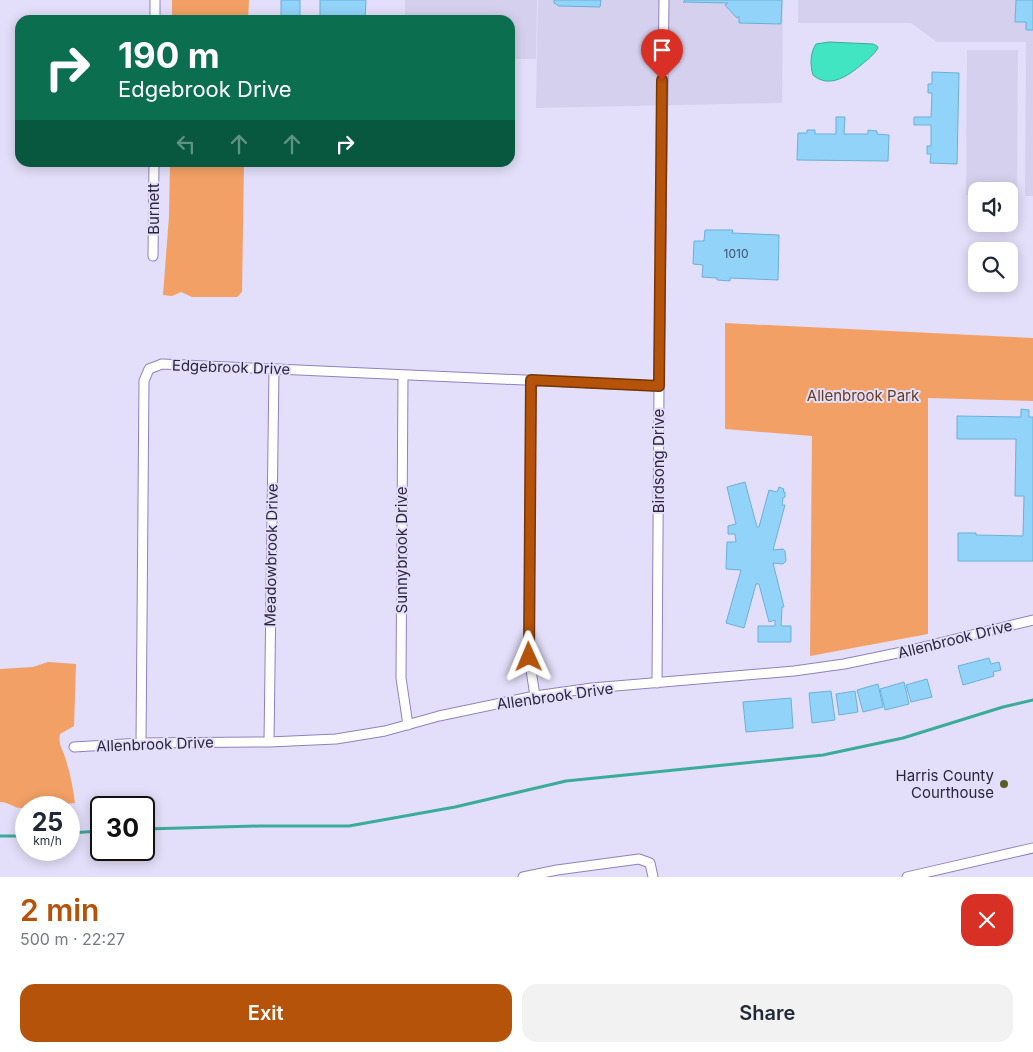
<!DOCTYPE html>
<meta charset="utf-8">
<style>
:root{--surface:#fff;--page:#f2f2f3;--text:#1f2937;--muted:#747a83;--accent:#b45309}
body{margin:0;font-family:Inter,sans-serif;background:var(--page);color:var(--text);height:100vh;display:flex;flex-direction:column;font-size:19px;white-space:nowrap}
*{box-sizing:border-box;margin:0}
p{font-size:16px;color:var(--muted)}
.icon{flex:none;width:28px;height:28px;fill:none;stroke:currentColor;stroke-width:2;stroke-linecap:round;stroke-linejoin:round}
.map{position:relative;height:877px;overflow:hidden}
.drawer{display:flex;flex-direction:column;background:var(--surface);flex:1}
.drawer>*{flex:none}
.guide{position:absolute;left:15px;top:15px;width:500px;height:152px;border-radius:15px;box-shadow:0 2px 12px #0003;background:#0b6e4f;color:#fff;overflow:hidden}
.tools{position:absolute;left:968px;top:182px;display:grid;gap:10px}
.tools a{display:grid;place-items:center;width:50px;height:50px;border-radius:10px;background:var(--surface);box-shadow:0 2px 12px #0003;font-size:25px}
.speed{position:absolute;left:15px;top:796px;display:flex;gap:10px;font-size:25px;font-weight:700;text-align:center}
.speed>*{display:grid;place-content:center;width:65px;height:65px;border-radius:50%;background:var(--surface);box-shadow:0 2px 12px #0003;line-height:1}
.speed small{font-size:12px;font-weight:400}
.speed .limit{border:2px solid #111;border-radius:8px;background:#fff;color:#111}
.pin{position:absolute;display:grid;place-items:center;width:42px;height:42px;color:#fff;margin:-51px -21px;border-radius:50% 50% 50% 0;rotate:-45deg;box-shadow:0 0 5px #0007}
.pin .icon{rotate:45deg}
.me{position:absolute;width:55px;margin:-28px;rotate:359deg;stroke-linejoin:round;filter:drop-shadow(0 0 4px #0008)}
.turn{display:flex;align-items:center;gap:18px;height:105px;padding:0 20px;font-size:22px}
.turn .icon{width:65px;height:65px;stroke-width:2.5}
.turn b{display:block;font-size:35px;line-height:42px}
.lanes{display:flex;align-items:center;height:48px;padding:0 20px;background:#0003;justify-content:center;gap:25px;direction:ltr}
.lanes .off{opacity:.35}
.round{display:grid;place-items:center;flex:none;width:52px;height:52px;border-radius:15px;background:var(--page)}
.head{display:flex;align-items:center;justify-content:space-between;height:85px;padding:0 20px}
h1{font-size:30px;font-weight:600;line-height:38px;color:var(--accent)}
.action{display:flex;gap:10px;margin-top:auto;padding:10px 20px}
.action a{flex:1;height:58px;border-radius:15px;background:var(--accent);color:#fff;font-size:20px;font-weight:600;line-height:58px;text-align:center}
.action a+a{background:var(--page);color:var(--text)}
.map>svg:first-child{display:block}
</style>
<div class="map">
<svg width="1033" height="877" viewBox="0 0 1033 877">
<rect width="100%" height="100%" fill="#e3def9"/>
<!-- built -->
<path fill="#d5d0ed" d="M405,0H537L536,59H510V20H405Z
M538,0H783L782,103L536,108Z
M798,0H1033V196H1025L1026,42H937L911,23H798Z
M967,50H1018L1017,195H1009V191H976V195H966Z"/>
<!-- green -->
<path fill="#f2a066" d="M172,0H249L248,20H172Z
M170,163H244L242,292L237,297H192L181,292L172,296L163,295L169,216Z
M725,323L1033,338V401L928,398V634L810,656L812,436L725,429Z
M48,662L76,664L74,726L60,734C58,744 62,748 65,757C70,772 73,788 75,803C58,804 39,807 23,808C15,809 9,802 0,802V669L33,667Z"/>
<!-- water -->
<path fill="#42e5c2" stroke="#3bab9a" d="M829,42L873,44L877,46L878,48C874,55 868,59 861,65C848,76 829,89 813,75C810,65 810,53 816,44Z"/>
<g fill="none" stroke-linecap="round" stroke-linejoin="round">
<!-- stream -->
<path stroke="#3bab9a" stroke-width="3" d="M144,829L259,826H349L455,807L566,781L823,755L903,738L1003,707L1033,700
M69,833L101,831
M0,836H26"/>
</g>
<!-- building -->
<path fill="#92d3f9" stroke="#6bb0d7" d="M281,0H300V20H281Z
M320,0H366L365,20H320Z
M554,0H601L600,7L559,6L554,3Z
M685,0H782L781,24L739,23V16L737,18L725,5L728,3L683,2Z
M1016,0H1033V30H1026V22H1015Z
M932,72L959,73L957,164L930,163L931,154H927V146H931V125H914V117H931L932,93H928V84H932Z
M836,117H845L844,134H868V130L877,131V134L889,135L888,161L797,160L798,133H807V130H815V134H836Z
M705,230H733L732,233L779,235L778,280L730,278V281L717,280V278L702,277L703,265L693,264L694,241H704Z
M1021,409L1029,410V417H1033V561H958V533H976V535L1023,536L1024,496H1015L1016,439H957V416L1021,417Z
M745,482L757,527H759L769,490L777,492L779,487L784,489L783,492H785V497L783,498L782,505H785L773,550L783,549L785,551L786,561L783,564L773,563L784,607H782L781,626H791V642H758V626H775V620L769,622L759,584H756L744,628L726,623L741,570L726,569L727,542H736L735,534H728V526L736,524L727,487Z
M989,658L991,664L999,662L1001,670L993,672L994,676L963,685L958,666Z
M927,679L932,697L911,702L906,685Z
M904,682L909,704L885,710L880,689Z
M878,684L883,707L863,712L857,690Z
M831,691L835,720L812,723L809,693Z
M855,691L858,712L839,715L836,694Z
M791,698L793,728L746,732L743,702Z"/>
<g fill="none" stroke-linecap="round" stroke-linejoin="round">
<!-- minor casing -->
<g stroke="#9081be" stroke-width="11">
<path id="minor" d="M155,0V20
M153,256L154,162
M403,375L401,678L408,725
M531,380L529,637V657L535,696
M657,683L659,386L664,0
M269,742L274,369
M141,743L144,381L149,369L162,364L659,386
M74,747L141,743L269,742L336,739L385,731L439,716L535,696L592,688L794,671L844,664L907,651L1033,620
M523,877L557,870L639,859L650,863L653,877
M907,877L1033,848"/>
</g>
<!-- minor -->
<use href="#minor" stroke="#fff" stroke-width="9"/>
</g>
<g fill="none" stroke-linecap="round" stroke-linejoin="round">
<!-- route casing -->
<g stroke="#753606" stroke-width="12">
<path id="route" d="M529,657L531,380L659,386L662,80"/>
</g>
<!-- route -->
<use href="#route" stroke="#b45309" stroke-width="9"/>
</g>
<!-- markers -->
<circle fill="#565c2a" stroke="#e3def9" stroke-width="2" cx="1004" cy="784" r="5"/>
<g text-anchor="middle" dominant-baseline="central" stroke-width="4" stroke-linejoin="round" paint-order="stroke">
<!-- number labels -->
<g font-size="12" fill="#45506d">
<text x="736" y="253">1010</text>
</g>
<!-- street labels -->
<g font-size="15" fill="#2b253e" stroke="#e3def9">
<text transform="translate(153 209) rotate(-90)">Burnett</text>
<text transform="translate(231 367) rotate(2)">Edgebrook Drive</text>
<text transform="translate(658 461) rotate(-90)">Birdsong Drive</text>
<text transform="translate(401 550) rotate(-90)">Sunnybrook Drive</text>
<text transform="translate(271 555) rotate(-89)">Meadowbrook Drive</text>
<text transform="translate(955 639) rotate(-14)">Allenbrook Drive</text>
<text transform="translate(555 696) rotate(-8)">Allenbrook Drive</text>
<text transform="translate(155 744) rotate(-2)">Allenbrook Drive</text>
</g>
<!-- park labels -->
<g font-size="15" fill="#643d21" stroke="#e3def9">
<text x="863" y="395">Allenbrook Park</text>
</g>
<!-- poi labels -->
<g font-size="15" fill="#2b253e" stroke="#e3def9" text-anchor="end">
<text x="994" y="775">Harris County<tspan x="994" dy="17">Courthouse</tspan></text>
</g>
</g>
</svg>
<div class="tools">
<a><svg class="icon" aria-label="sound" viewBox="0 0 24 24"><path d="M4 9h4l5-4v14l-5-4H4zM17 9q2 3 0 6"/></svg></a>
<a><svg class="icon" aria-label="search" viewBox="0 0 24 24"><circle cx="10" cy="10" r="6"/><path d="M15 15l6 6"/></svg></a>
</div>
<div class="speed"><div>25<small>km/h</small></div><div class="limit">30</div></div>
<div class="pin" style="left:662px;top:80px;background:#d93025"><svg class="icon" aria-label="arrive" viewBox="0 0 24 24"><path d="M6 21V4h12l-3 4 3 4H6"/></svg></div>
<svg class="me" style="left:529px;top:657px" viewBox="-20 -20 40 40"><path d="M0-17L14 15 0 8-14 15z" fill="#b45309" stroke="#fff" stroke-width="4"/></svg>
<div class="guide">
<div class="turn"><svg class="icon" aria-label="right" viewBox="0 0 24 24"><path d="M7 20v-9h11M14 6l5 5-5 5"/></svg><div><b>190 m</b>Edgebrook Drive</div></div>
<div class="lanes"><svg class="icon off" aria-label="left" viewBox="0 0 24 24"><path d="M17 20v-9H6M10 6l-5 5 5 5"/></svg><svg class="icon off" aria-label="ahead" viewBox="0 0 24 24"><path d="M12 20V5M6 11l6-6 6 6"/></svg><svg class="icon off" aria-label="ahead" viewBox="0 0 24 24"><path d="M12 20V5M6 11l6-6 6 6"/></svg><svg class="icon" aria-label="right" viewBox="0 0 24 24"><path d="M7 20v-9h11M14 6l5 5-5 5"/></svg></div>
</div>
</div>
<section class="drawer">
<div class="head"><div><h1>2 min</h1><p>500 m · 22:27</p></div><a class="round" style="background:#d93025;color:#fff"><svg class="icon" aria-label="close" viewBox="0 0 24 24"><path d="M6 6l12 12M18 6L6 18"/></svg></a></div>
<div class="action"><a>Exit</a><a>Share</a></div>
</section>
